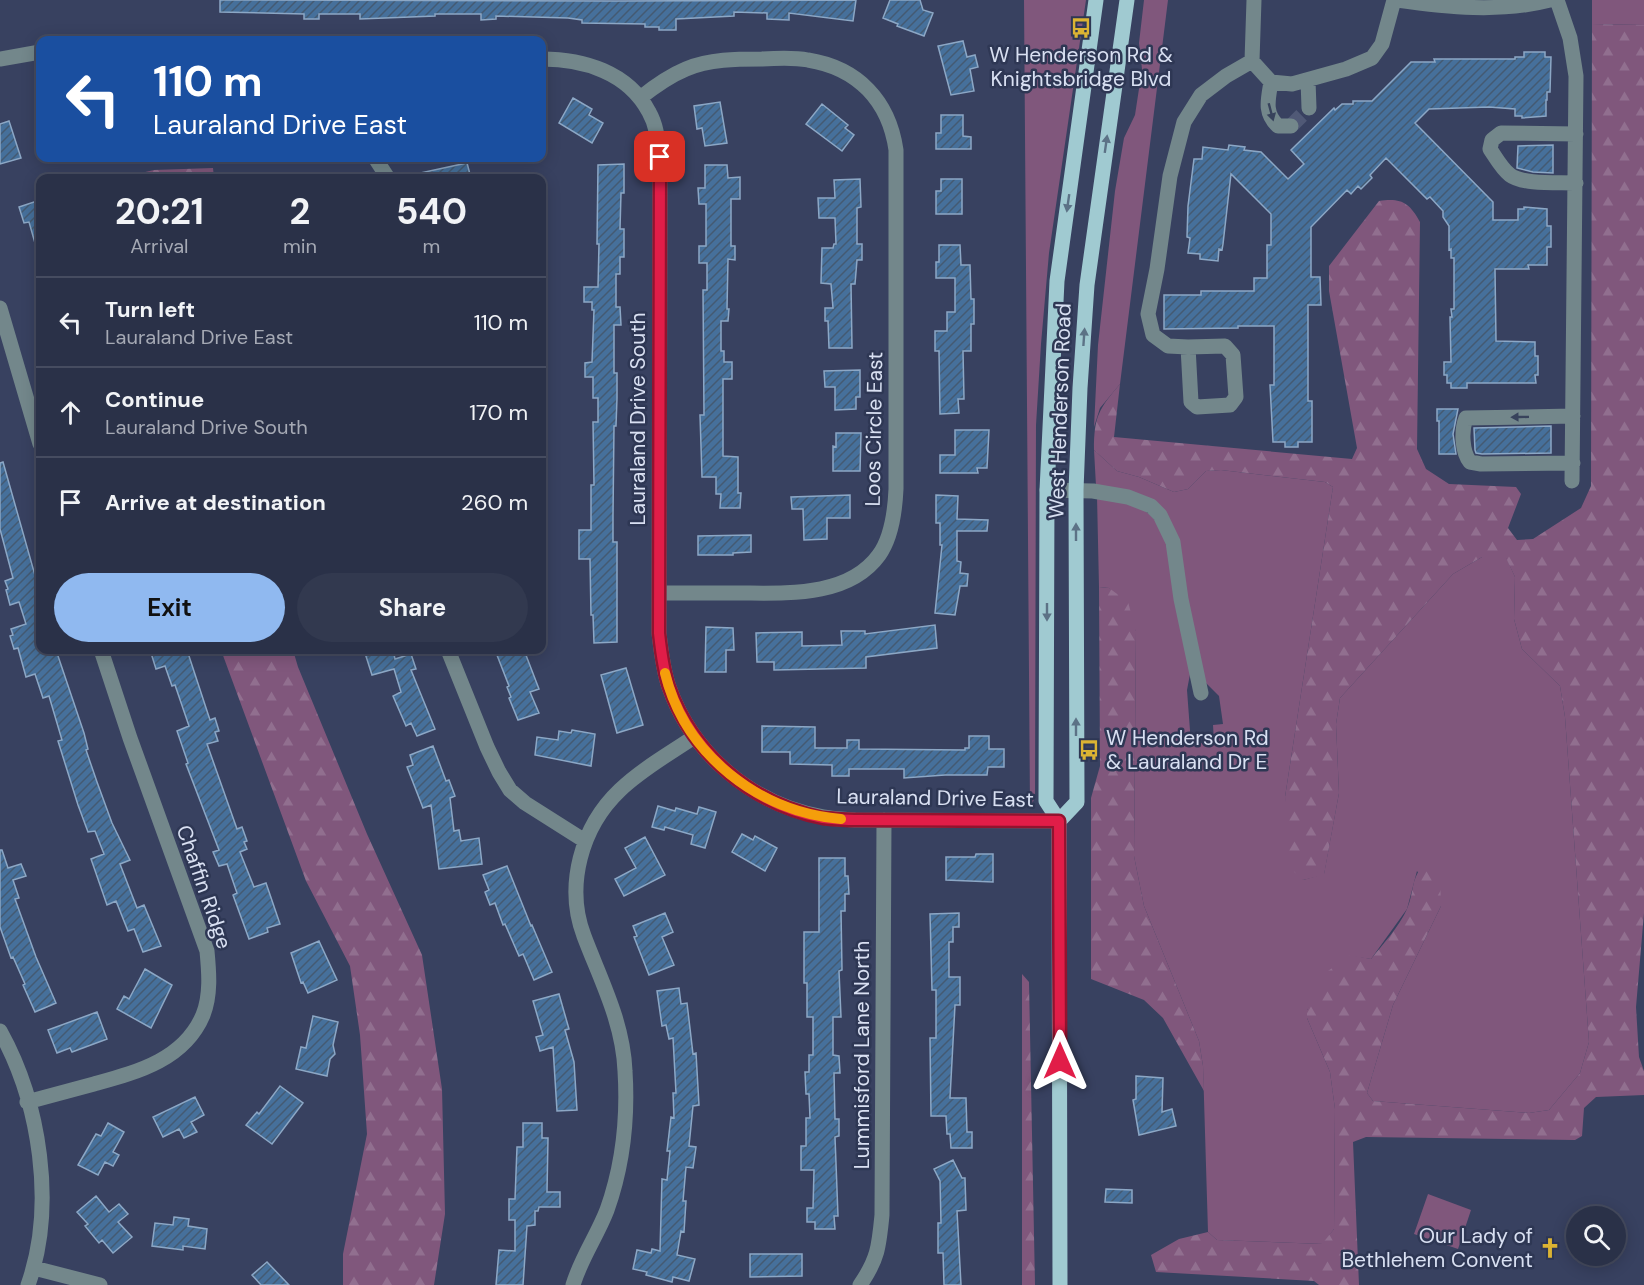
<!DOCTYPE html>
<style>
:root{--surface:#2a3148;--page:#32394f;--text:#f1f3f6;--muted:#a5a9b4;--line:#464c60;--accent:#90b9f0}
body{margin:0;font-family:"DM Sans",sans-serif;background:var(--page);color:var(--text);height:100vh;display:flex;flex-direction:column;font-size:22px;white-space:nowrap}
*{box-sizing:border-box;margin:0}
p{font-size:20px;color:var(--muted)}
.icon{flex:none;width:33px;height:33px;fill:none;stroke:currentColor;stroke-width:2;stroke-linecap:round;stroke-linejoin:round}
.map{position:relative;flex:1;overflow:hidden}
.sheet{position:absolute;left:36px;top:174px;width:510px;height:480px;display:flex;flex-direction:column;background:var(--surface);border-radius:12px;box-shadow:0 3px 15px #0003,0 0 0 2px var(--line)}
.sheet>*{flex:none}
.guide{position:absolute;left:36px;top:36px;width:510px;height:126px;border-radius:12px;box-shadow:0 3px 15px #0003,0 0 0 2px var(--line);background:#1a4fa0;color:#fff;overflow:hidden}
.fabs{position:absolute;left:1566px;top:1206px;display:grid;gap:12px}
.fabs a{display:grid;place-items:center;width:60px;height:60px;border-radius:50%;background:var(--surface);box-shadow:0 3px 15px #0003,0 0 0 2px var(--line);font-size:30px}
.pin{position:absolute;display:grid;place-items:center;width:51px;height:51px;color:#fff;margin:-26px;border-radius:12px;box-shadow:0 3px 9px #0006}
.me{position:absolute;width:66px;margin:-33px;rotate:0deg;stroke-linejoin:round;filter:drop-shadow(0 0 4px #0008)}
.turn{display:flex;align-items:center;gap:21px;height:126px;padding:0 18px;font-size:27px}
.turn .icon{width:78px;height:78px;stroke-width:2.5}
.turn b{display:block;font-size:42px;line-height:51px}
.eta{display:flex;justify-content:space-evenly;align-items:center;height:102px;text-align:center}
.eta b{font-size:36px;font-weight:700;line-height:42px}
.cta{display:flex;gap:12px;margin-top:auto;padding:12px 18px}
.cta a{flex:1;height:69px;border-radius:36px;background:var(--accent);color:#111;font-size:24px;font-weight:700;line-height:69px;text-align:center}
.cta a+a{background:var(--page);color:var(--text)}
ul{padding:0;list-style:none}
li{display:flex;align-items:center;gap:18px;height:90px;padding:0 18px;border-top:2px solid var(--line)}
li div{flex:1}
li b{display:block;font-size:22px}
li em{font-style:normal}
.map>svg:first-child{display:block}
</style>
<div class="map">
<svg width="1644" height="1285" viewBox="0 0 1644 1285">
<defs>
<pattern id="forest-firs" width="22" height="20" patternUnits="userSpaceOnUse" patternTransform="scale(1.5)"><rect width="22" height="20" fill="#80577c"/><path d="M5 1l3.5 6h-7zM16 11l3.5 6h-7z" fill="#916f8f"/></pattern>
<pattern id="building-hatch" width="6" height="6" patternUnits="userSpaceOnUse" patternTransform="scale(1.5)"><rect width="6" height="6" fill="#46709b"/><path d="M-1 1l2-2M0 6l6-6M5 7l2-2" fill="none" stroke="#445a72"/></pattern>
</defs>
<rect width="100%" height="100%" fill="#384160"/>
<!-- green -->
<path fill="#80577c" d="M1024,0H1086L1049,253L1041,344L1036,425L1035,797L1030,809Z
M1144,0H1168L1120,384L1100,408L1094,427L1098,345L1115,191L1124,138L1135,115L1142,69L1139,43Z
M1592,0H1644V25L1592,24Z
M1094,450L1117,471L1139,477L1174,492L1188,489L1206,471L1221,470L1325,482L1333,487L1285,797L1303,880L1324,874L1339,793L1336,724L1340,698L1453,574L1482,557H1506L1515,577L1514,619L1522,649L1560,686L1565,717L1589,1042L1580,1073L1549,1110L1529,1113L1373,1101L1367,1093L1393,1005L1441,906L1417,871L1407,909L1371,959L1350,956L1307,1010V1018L1330,1072L1335,1109L1334,1229L1323,1244L1217,1240L1208,1232L1203,1066L1199,1041L1144,906L1134,856L1136,631L1109,588L1099,587L1097,496C1132,504 1145,502 1166,535L1191,669L1187,690L1191,744L1214,742L1213,725L1223,724L1219,696L1202,679L1169,519L1096,486Z
M1428,1194L1471,1210L1458,1249L1414,1234Z"/>
<!-- forest -->
<path fill="url(#forest-firs)" d="M1592,24L1644,25V913L1636,1007L1639,1057L1644,1071V1095L1596,1097L1584,1108L1582,1136L1575,1140L1366,1137L1353,1142L1359,1285H1319L1314,1281L1156,1272L1151,1255L1179,1239L1208,1232L1217,1240L1322,1244L1334,1229L1335,1109L1330,1072L1307,1018V1010L1328,971L1350,955L1371,959C1383,944 1399,927 1407,909C1415,890 1410,878 1426,862L1440,877L1441,906L1393,1005L1367,1093L1373,1101L1529,1113L1549,1110L1580,1073L1589,1042L1565,717L1560,686L1522,649L1514,619L1515,577L1506,558L1482,557L1453,574L1340,698L1336,724L1339,793L1324,875L1303,880L1289,867L1285,797L1333,487L1325,482L1221,470L1206,471L1188,489L1174,492L1139,477L1117,471L1094,450C1094,416 1099,409 1120,384L1114,437L1352,459L1357,448L1329,291V266L1379,201C1401,198 1409,202 1420,222L1417,449L1426,469L1449,484L1516,487L1521,494L1508,528L1517,540L1533,539L1581,508L1591,486Z
M213,168L214,178H119L154,170Z
M1099,587L1109,588L1128,602L1136,631L1134,856L1144,906L1199,1041L1203,1066L1204,1091L1163,1018L1144,1000L1091,979V798L1100,766Z
M221,650H293L298,667L367,834L422,955L442,1089L445,1214L434,1285H343V1254L367,1134L360,1035L350,966L306,881Z
M1022,974L1029,982L1035,1285H1022Z"/>
<!-- building -->
<path fill="url(#building-hatch)" stroke="#8ca7c5" stroke-width="1.5" d="M220,0L615,1L856,0L853,21L789,13V20L767,19V13L734,12V16L676,19V30H659V27H645V24L582,23V20L568,18L496,16V19L481,20V14H435V16L360,19V14H319V19H304V14L220,12Z
M890,0H920L923,10L933,13L924,36L897,26L898,24L883,18Z
M963,41L967,57L975,55L978,67L970,69L974,91L951,95L938,46Z
M1524,52H1545V57H1551L1550,92H1547V100H1546V116L1522,118V116H1515V109L1489,107L1429,109L1415,123L1493,202V220H1518V209H1524V207L1547,209V226H1551V247H1547V265H1528L1529,269H1495L1496,341L1535,342V356H1538V375H1535L1536,383H1467V388H1451V383H1447V375H1444V362H1451L1450,317H1452L1451,309H1454V258H1451V249L1449,250V226L1443,217V211L1430,197L1427,199L1386,158L1370,175L1372,178L1361,189L1358,186L1351,194L1347,190L1311,227V277H1320L1321,305H1308V401H1312V442H1298V447H1285V442H1273L1270,385H1274V326H1238V328L1164,329V295H1201V291H1254V278H1267V245H1271V214L1231,174L1223,244L1222,250L1219,249L1218,261L1200,259V254L1188,253L1190,238L1187,237L1188,206L1194,159H1202L1203,147L1228,150L1229,145L1245,147L1244,150L1261,152L1288,179L1304,164L1291,150L1334,108L1335,110L1342,104H1353V101H1372L1411,62H1435L1434,59H1515V57H1524Z
M573,98L592,109L589,115L603,123L592,143L559,123Z
M720,102L727,143L705,146L702,128L697,129L694,106Z
M822,104L848,125L845,128L854,135L842,151L806,124Z
M941,115H963V136L971,137V149H936V133H941Z
M9,121L21,158L0,164V124Z
M1553,145V173L1533,172L1517,168L1518,146Z
M467,163L471,178H421L420,173Z
M624,164V193H621L620,229H624V257H620V274H616V307H620L621,325H614V373H617V398L616,426H614L613,516V542H617V642L594,643L593,615H591L590,559H579V530H591V485H594L593,422H598V398H593V377H585V363L592,362L594,310H592V302H584V287H598L599,244H597L598,165Z
M705,165H727L728,178L740,177V199H731V246H735V260L728,259L727,309H729L728,321H721V351H724V362H732V379H723V456L738,457V493H741L740,508H720L721,494H716V477H702L700,415H704L703,290H707V263H699V246H706V204H699L698,188H705Z
M860,179L861,207L857,208V244H862V260H857L855,284H851L852,348H829L828,321H825V308H833L831,284L821,283L822,248H833L834,244H836L835,218H819L818,198H835L834,180Z
M941,179H962V214H936V191H941Z
M40,200V249L37,250L29,222L24,223L19,207Z
M939,245H960L961,265H970L971,299H974V324H971V351H963L964,399H958L959,413L940,414L939,351H935V331H947V312H955V278H936V262H939Z
M860,370V397H856V409L835,410V387H825L824,371Z
M1437,409H1458L1453,434L1456,454H1439V421H1437Z
M1551,426V453L1482,454L1476,453L1475,450L1474,428Z
M955,430H989L987,468H977L978,473H940V455H955Z
M836,433H861L860,471H833V446L836,447Z
M3,462L40,593V650H56L84,733L88,749L86,750L97,782L112,823L130,860L120,864L137,908L144,905L161,946L143,952L134,929L128,931L116,901L107,905L91,859L104,854L95,831L88,832L78,805L58,741L62,740L49,696L43,698L35,674L26,677L18,648L14,649L10,636L13,635L11,629L26,624L19,602L10,605L6,590L8,589L5,581L13,578L0,529V463Z
M850,495V518H827V539L804,540L803,509H792L791,497Z
M936,495L958,496L957,519L988,520L987,531H957V561L961,562L960,573L968,574L967,586H960L955,615L935,613L942,545H940V523H936Z
M751,535V552L733,553V555H698V536Z
M935,625L937,648L866,657V668L774,670V662H757L756,633L802,632V646L842,645L841,631H865V634Z
M706,627L733,628L734,650H726V672H705Z
M161,650H187L210,720L215,718L219,731L215,732L218,741L207,744L237,829L242,827L247,841L244,842L247,849L240,852L254,887L266,883L280,924L267,928L268,932L249,939L233,895L237,893L227,864L219,866L213,852L219,850L186,764L188,763L177,731L189,726L175,685L172,686L165,666L156,669L151,653Z
M364,650H393L395,659L411,654L416,669L411,670L435,729L417,736L411,723L406,726L393,696L401,692L394,669L372,675Z
M495,650H524L539,689L530,692L539,713L518,720L509,698L511,697L507,687L509,686Z
M626,668L643,725L617,733L601,675Z
M762,726L815,727V748H847V740H859V749L965,750V748H969V736H989V749H1004V767H988L987,775H945L904,778V769H849V776H832V765L790,764V752H762Z
M572,730L595,734L591,766L535,755L537,737L558,740L559,731L571,733Z
M433,746L446,781L449,780L455,796L450,798L454,831L459,830L461,841L479,838L482,864L439,869L431,805L423,808L407,767L413,765L410,755Z
M658,806L675,811L676,808L697,814L699,807L716,812L705,848L691,844L693,835L665,827L664,830L652,827Z
M742,834L753,840L755,836L777,848L765,871L732,852Z
M645,837L665,875L624,896L615,879L636,868L625,848Z
M0,850H2L8,868L21,864L26,876L13,880L19,898L15,899L36,957L56,1003L35,1012L23,985L25,984L13,957L11,958L0,927Z
M976,854H993V882L946,880V857H975Z
M819,858H845V876H848L849,894H845V911H841L842,970L839,971L841,1017H833V1055L839,1056L840,1073H834L835,1119H839V1136L835,1137L838,1216H834L835,1229H815V1222H807V1208H813L814,1170H801V1146H806V1118H810L809,1094H806L805,1072H809V1055H813V1017H807V983H804V932H819Z
M507,866L531,926L532,925L552,972L534,980L523,954L519,956L505,924L503,925L495,903L490,905L485,892L489,890L483,875Z
M665,913L673,932L662,937L674,965L649,975L634,937L637,936L633,926Z
M959,913V927H953V942H949V977H960V1005H955L950,1098H966L967,1132H972V1148H951L950,1134H947L946,1116H931L930,1038H936V990H932L930,914Z
M319,941L337,980L308,993L303,982L301,983L291,953Z
M145,969L172,985L151,1028L117,1009L124,996L129,999Z
M679,988L681,1004L687,1003L693,1054L696,1053L699,1105L693,1106L689,1146L696,1147L693,1168L686,1167L683,1201H686L684,1232L681,1231L677,1255L695,1259L689,1281L673,1277L672,1282L646,1275L647,1272L633,1269L637,1250L651,1253L652,1249L660,1251L662,1179L667,1180L670,1151H667L671,1117L674,1118L673,1093H676L673,1038L669,1039L666,1025L662,1026L657,991Z
M559,994L569,1029L565,1030L574,1062L577,1110L557,1111L553,1047L540,1051L536,1037L543,1035L533,1001Z
M97,1012L107,1039L72,1052L70,1048L57,1053L48,1030Z
M313,1016L338,1022L333,1045L335,1054L330,1059L327,1076L296,1069L301,1047L306,1048Z
M1136,1076L1163,1078L1162,1112L1172,1109L1176,1126L1139,1135L1133,1100L1136,1099Z
M280,1086L303,1103L272,1144L246,1125L257,1112L259,1114Z
M195,1097L204,1115L191,1122L197,1132L184,1138L179,1129L163,1137L153,1117Z
M108,1123L124,1132L113,1152L119,1155L113,1166L105,1162L98,1175L78,1165L96,1134L101,1136Z
M523,1123H542V1138H548L547,1192H560V1207H539L538,1211H535V1225L527,1226L523,1285H496L499,1250L515,1251V1220H509V1199H515L517,1147H523Z
M953,1160L962,1178H965L966,1210L957,1211L961,1285H944L943,1253H938V1223H941L940,1181L934,1169Z
M1106,1189L1132,1190V1203L1105,1202Z
M96,1196L109,1212L119,1204L128,1214L118,1222L132,1237L113,1253L102,1240L99,1243L85,1226L88,1224L77,1212Z
M174,1217L189,1219L188,1226L207,1229L205,1249L183,1246V1250L152,1246L155,1223L173,1225Z
M750,1254H802V1276L750,1277Z
M267,1262L289,1285H261L252,1275Z"/>
<g fill="none" stroke-linecap="round" stroke-linejoin="round">
<!-- minor-tunnel -->
<path stroke="#505976" stroke-width="15" stroke-dasharray="15 8" stroke-linecap="butt" d="M1291,126L1309,108"/>
<!-- minor -->
<path stroke="#73878b" stroke-width="15" d="M1397,0C1446,7 1500,13 1550,0
M1557,0L1570,38L1576,76L1572,481
M0,59L40,52
M542,59C583,59 628,72 649,112C657,126 658,142 660,157L659,633C661,651 663,670 669,687C693,755 752,804 823,817C833,819 844,819 855,820L1059,821
M1252,61L1271,82L1292,84L1346,69L1372,58L1382,44L1394,0
M1308,80L1309,108
M1271,82C1268,100 1264,113 1278,126H1291
M640,98C655,86 669,76 686,69C709,59 737,59 762,59C777,58 793,57 808,60C858,68 889,101 896,150V489C895,511 892,537 879,555C848,598 784,593 737,593C711,593 685,593 659,593
M375,158L388,178
M1576,183C1560,182 1523,185 1510,175C1502,169 1496,158 1490,149L1492,140L1501,133L1576,134
M0,308L40,444
M1188,347L1225,346L1233,355L1236,397L1230,405L1197,407L1191,402L1188,347L1168,346L1153,335L1148,314L1157,269L1170,176L1184,122L1201,95L1226,76L1252,61L1254,0
M1573,463L1481,464L1470,462C1462,452 1461,431 1466,418L1573,416
M1047,490L1093,491L1128,497L1151,506L1160,515L1173,542L1181,599L1201,693
M448,650L487,747L499,772L510,790L525,803L585,841
M0,1031C40,1103 56,1206 28,1285
M27,1102C50,1096 72,1090 94,1084C137,1072 184,1060 203,1015C211,995 209,972 207,951L130,738L101,650
M34,1268L100,1285
M573,1285C581,1258 597,1236 607,1210C623,1165 628,1118 625,1071C623,1022 601,981 584,936C565,886 581,827 620,790C642,769 669,754 694,737
M860,1285C878,1259 879,1246 882,1215L884,820"/>
<!-- major -->
<path stroke="#a0cad1" stroke-width="15" d="M1059,821L1077,802L1076,490L1080,388L1087,285L1127,0
M1060,1285L1059,821L1046,801L1047,490L1057,281L1096,0"/>
</g>
<!-- one-way arrows -->
<defs><path id="oneway-solid" d="M-6-.8H1V-3.2L6.5 0L1 3.2V.8H-6Z" transform="scale(1.5)"/></defs>
<g fill="#38435c">
<use href="#oneway-solid" transform="translate(1271 112) rotate(75)"/>
<use href="#oneway-solid" transform="translate(1520 417) rotate(179)"/>
</g>
<g fill="#5c7286">
<use href="#oneway-solid" transform="translate(1106 144) rotate(-82)"/>
<use href="#oneway-solid" transform="translate(1068 203) rotate(98)"/>
<use href="#oneway-solid" transform="translate(1084 337) rotate(-86)"/>
<use href="#oneway-solid" transform="translate(1076 532) rotate(-90)"/>
<use href="#oneway-solid" transform="translate(1047 612) rotate(90)"/>
<use href="#oneway-solid" transform="translate(1076 727) rotate(-90)"/>
</g>
<g fill="none" stroke-linecap="round" stroke-linejoin="round">
<!-- route casing -->
<g stroke="#92132f" stroke-width="15">
<path id="route" d="M660,157L659,633C661,651 663,670 669,687C693,755 752,804 823,818C833,819 844,820 855,820L1059,821L1060,1061"/>
</g>
<!-- route -->
<use href="#route" stroke="#e11d48" stroke-width="10"/>
<!-- slow -->
<path stroke="#f59e0b" stroke-width="10" d="M665,673C685,755 759,812 841,819"/>
</g>
<!-- icons -->
<defs>
<g id="bus-bare" transform="scale(1.62)"><path d="M-5-6H5V4H4V6H2V4H-2V6H-4V4H-5ZM-3.5-4V0h7V-4ZM-3.5 1.2v1.5H-2V1.2ZM2 1.2v1.5H3.5V1.2Z" fill="#dbb333" stroke="#2e3754" stroke-width="2.5" paint-order="stroke"/></g>
<g id="church-bare" transform="scale(1.62)"><path d="M-1.2-6h2.4v3.5h3.3v2.4h-3.3V6h-2.4V-.1h-3.3v-2.4h3.3Z" fill="#dbb333" stroke="#2e3754" stroke-width="2.5" paint-order="stroke"/></g>
</defs>
<g fill-rule="evenodd">
<use href="#bus-bare" x="1081" y="28"/>
<use href="#bus-bare" x="1089" y="750"/>
<use href="#church-bare" x="1550" y="1248"/>
</g>
<g text-anchor="middle" dominant-baseline="central" stroke-width="5" stroke-linejoin="round" paint-order="stroke">
<!-- poi labels -->
<g font-size="21" fill="#d9e0f2" stroke="#2e3754">
<text x="1081" y="55">W Henderson Rd &amp;<tspan x="1081" dy="24">Knightsbridge Blvd</tspan></text>
<text x="1106" y="738" text-anchor="start">W Henderson Rd<tspan x="1106" dy="24">&amp; Lauraland Dr E</tspan></text>
<text x="1533" y="1236" text-anchor="end">Our Lady of<tspan x="1533" dy="24">Bethlehem Convent</tspan></text>
</g>
<!-- street labels -->
<g font-size="21" fill="#d9e0f2" stroke="#2e3754">
<text transform="translate(1060 411) rotate(-88)">West Henderson Road</text>
<text transform="translate(638 419) rotate(-90)">Lauraland Drive South</text>
<text transform="translate(874 429) rotate(-89)">Loos Circle East</text>
<text transform="translate(935 798) rotate(1)">Lauraland Drive East</text>
<text transform="translate(204 887) rotate(71)">Chaffin Ridge</text>
<text transform="translate(862 1055) rotate(-90)">Lummisford Lane North</text>
</g>
</g>
</svg>
<div class="fabs">
<a><svg class="icon" aria-label="search" viewBox="0 0 24 24"><circle cx="10" cy="10" r="6"/><path d="M15 15l6 6"/></svg></a>
</div>
<div class="pin" style="left:660px;top:157px;background:#d93025"><svg class="icon" aria-label="arrive" viewBox="0 0 24 24"><path d="M6 21V4h12l-3 4 3 4H6"/></svg></div>
<svg class="me" style="left:1060px;top:1061px" viewBox="-20 -20 40 40"><path d="M0-17L14 15 0 8-14 15z" fill="#e11d48" stroke="#fff" stroke-width="4"/></svg>
<div class="guide">
<div class="turn"><svg class="icon" aria-label="left" viewBox="0 0 24 24"><path d="M17 20v-9H6M10 6l-5 5 5 5"/></svg><div><b>110 m</b>Lauraland Drive East</div></div>
</div>
<section class="sheet">
<div class="eta">
<div><b>20:21</b><p>Arrival</p></div>
<div><b>2</b><p>min</p></div>
<div><b>540</b><p>m</p></div>
</div>
<ul>
<li><svg class="icon" aria-label="left" viewBox="0 0 24 24"><path d="M17 20v-9H6M10 6l-5 5 5 5"/></svg><div><b>Turn left</b><p>Lauraland Drive East</p></div><em>110 m</em></li>
<li><svg class="icon" aria-label="ahead" viewBox="0 0 24 24"><path d="M12 20V5M6 11l6-6 6 6"/></svg><div><b>Continue</b><p>Lauraland Drive South</p></div><em>170 m</em></li>
<li><svg class="icon" aria-label="arrive" viewBox="0 0 24 24"><path d="M6 21V4h12l-3 4 3 4H6"/></svg><div><b>Arrive at destination</b></div><em>260 m</em></li>
</ul>
<div class="cta"><a>Exit</a><a>Share</a></div>
</section>
</div>
